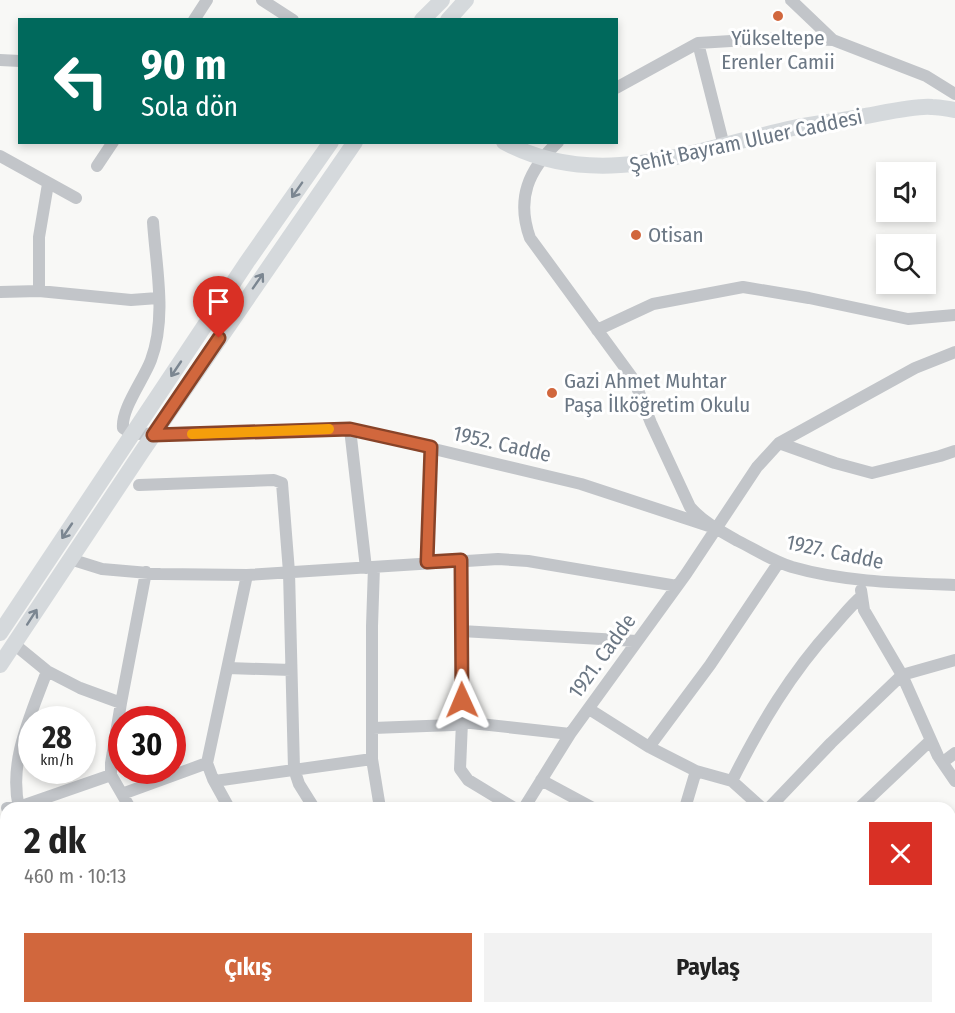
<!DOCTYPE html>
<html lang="tr">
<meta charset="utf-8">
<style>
:root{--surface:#fff;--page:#f2f2f2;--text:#222;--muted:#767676;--accent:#d1673d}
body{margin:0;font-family:"Fira Sans Condensed",sans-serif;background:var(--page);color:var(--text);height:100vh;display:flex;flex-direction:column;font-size:22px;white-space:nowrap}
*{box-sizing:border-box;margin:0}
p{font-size:20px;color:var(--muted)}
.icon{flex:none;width:33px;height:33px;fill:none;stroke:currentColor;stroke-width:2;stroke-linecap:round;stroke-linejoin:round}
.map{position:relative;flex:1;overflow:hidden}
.sheet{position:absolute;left:0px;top:802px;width:956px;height:212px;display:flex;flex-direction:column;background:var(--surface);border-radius:18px 18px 0 0;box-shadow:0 3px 9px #0003}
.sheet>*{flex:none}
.banner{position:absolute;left:18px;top:18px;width:600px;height:126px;border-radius:0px;box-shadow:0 3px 9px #0003;background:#00695c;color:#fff;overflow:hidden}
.tools{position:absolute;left:876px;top:162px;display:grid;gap:12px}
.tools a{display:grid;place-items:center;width:60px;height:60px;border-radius:0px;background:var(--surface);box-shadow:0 3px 9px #0003;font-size:30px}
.speed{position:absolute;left:18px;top:706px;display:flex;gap:12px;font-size:30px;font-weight:700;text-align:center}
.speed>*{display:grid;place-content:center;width:78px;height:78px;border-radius:50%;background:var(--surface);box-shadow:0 3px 9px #0003;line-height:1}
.speed small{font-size:15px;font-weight:400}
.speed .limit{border:9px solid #d22;background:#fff;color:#111}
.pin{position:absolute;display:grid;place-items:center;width:51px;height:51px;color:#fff;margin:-62px -26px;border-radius:50% 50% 50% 0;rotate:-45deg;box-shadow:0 0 6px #0007}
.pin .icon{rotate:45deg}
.me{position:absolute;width:66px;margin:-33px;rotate:359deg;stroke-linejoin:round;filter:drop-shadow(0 0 4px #0008)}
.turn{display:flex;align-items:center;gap:21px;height:126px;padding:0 24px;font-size:27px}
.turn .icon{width:78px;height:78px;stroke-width:2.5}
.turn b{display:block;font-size:42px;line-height:51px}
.round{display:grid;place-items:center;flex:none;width:63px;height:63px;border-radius:0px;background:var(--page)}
.summary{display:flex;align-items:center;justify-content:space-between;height:102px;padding:0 24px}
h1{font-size:36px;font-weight:700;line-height:45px}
.button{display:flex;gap:12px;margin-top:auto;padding:12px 24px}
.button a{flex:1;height:69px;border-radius:0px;background:var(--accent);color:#fff;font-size:24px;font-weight:700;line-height:69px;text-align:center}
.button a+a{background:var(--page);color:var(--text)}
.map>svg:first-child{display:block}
</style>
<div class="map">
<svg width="955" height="1013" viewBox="0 0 955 1013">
<rect width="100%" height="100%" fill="#f8f8f6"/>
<!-- green -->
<path fill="#d8ddd6" d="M0,928L6,930V1008H149L152,1013H0Z"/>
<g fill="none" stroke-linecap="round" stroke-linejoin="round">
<!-- minor -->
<path stroke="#c2c5c9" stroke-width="12" d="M262,0L293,20
M791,0L833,40
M194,20L207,0
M698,43L724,146
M0,60L20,61
M616,88L698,43L779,38L833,40L926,76L955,94
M558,142C528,170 516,199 530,238L634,380L651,423L690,507C703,522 720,531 738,541C756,550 773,561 792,567C844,582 900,583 955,585
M0,156L76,198
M97,166L113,142
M153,222C156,267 167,317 151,360C144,379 121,409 123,428L132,434L350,429L581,484L715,528
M39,291V237L48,184
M0,292L39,291L131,300L158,298
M597,330L653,304L743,287L809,298L908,319L955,315
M350,429L366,568
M779,443L835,463L872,473L940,456L955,451
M139,485L274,480L282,483L289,572L294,769L299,784L314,808
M70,559L102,569L160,574L247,575L498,559L528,561L677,586
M461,560L462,722L460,769L468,780L514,808
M427,562L431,447
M374,567L372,626V759L380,808
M861,590L864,610L902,675L938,756L955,781
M461,631L637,641
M14,644L47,671L80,688L121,703
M228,668L291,670
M589,709L649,747L696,771L732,781L762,808
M373,728L453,725L462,722L570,734
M649,747L710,665L779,562
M943,762L955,753
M541,780L593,808
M215,781L372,759
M732,781C760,725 791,673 833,627C843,616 851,605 862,596
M122,794L207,763
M7,808L19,807L111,775
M19,808C8,761 31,715 47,671
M130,808L111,775V763L121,703L146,572
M229,808L213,779L207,763L247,575
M524,808L570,734L686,574L757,467L779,443L915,368L955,352
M685,808L696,771
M769,808L831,743L902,675L955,660
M859,808L931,740
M950,903L955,911
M950,989L955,983
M587,1008L595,1013
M852,1008L858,1013
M283,1013L286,1008
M381,1013L386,1008
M560,1013L574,1008
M631,1013L637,1008
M929,1013L933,1008"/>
<!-- major -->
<path stroke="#d5d9dc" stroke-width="16" d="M422,20L442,0
M448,20L466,0
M504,142C599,193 697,149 793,128C815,123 838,121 860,117C879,114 916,105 932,107C940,107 948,109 955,110
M0,633L247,262L331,142
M0,665L143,450L355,142
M950,883L955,879
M0,919L6,921
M208,1008L218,1013
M786,1013L792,1008"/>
</g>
<!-- one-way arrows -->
<defs><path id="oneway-shaft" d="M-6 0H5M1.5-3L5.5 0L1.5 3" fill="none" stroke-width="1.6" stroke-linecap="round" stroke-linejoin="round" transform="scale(1.5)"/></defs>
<g stroke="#7b8691">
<use href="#oneway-shaft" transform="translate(297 190) rotate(125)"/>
<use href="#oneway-shaft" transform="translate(258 281) rotate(-55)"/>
<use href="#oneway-shaft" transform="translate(176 369) rotate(124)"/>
<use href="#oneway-shaft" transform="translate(67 531) rotate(124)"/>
<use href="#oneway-shaft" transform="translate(32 617) rotate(-57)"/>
</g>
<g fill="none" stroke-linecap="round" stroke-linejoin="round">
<!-- route casing -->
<g stroke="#884328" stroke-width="15">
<path id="route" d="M219,338L153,435L350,429L431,447L427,562L461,560L462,700"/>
</g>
<!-- route -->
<use href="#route" stroke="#d1673d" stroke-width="10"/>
<!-- slow -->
<path stroke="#f59e0b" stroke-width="10" d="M192,434L329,429"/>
</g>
<!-- markers -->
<g fill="#d1673d" stroke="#fff" stroke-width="2">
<circle cx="778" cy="16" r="6"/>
<circle cx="636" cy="235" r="6"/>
<circle cx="552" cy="393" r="6"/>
</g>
<g text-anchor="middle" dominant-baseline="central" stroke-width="6" stroke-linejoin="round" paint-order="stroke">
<!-- poi labels -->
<g font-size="21" fill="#6b7784" stroke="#fff" text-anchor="start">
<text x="778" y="38" text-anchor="middle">Yükseltepe<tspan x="778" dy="24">Erenler Camii</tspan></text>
<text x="648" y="235">Otisan</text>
<text x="564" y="381">Gazi Ahmet Muhtar<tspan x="564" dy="24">Paşa İlköğretim Okulu</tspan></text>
</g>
<!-- street labels -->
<g font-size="21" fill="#6b7784" stroke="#fff">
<text transform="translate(746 141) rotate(-12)">Şehit Bayram Uluer Caddesi</text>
<text transform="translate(502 444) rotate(13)">1952. Cadde</text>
<text transform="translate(835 552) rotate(12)">1927. Cadde</text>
<text transform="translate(602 656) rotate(-54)">1921. Cadde</text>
</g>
</g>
</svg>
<div class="tools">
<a><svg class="icon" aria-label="sound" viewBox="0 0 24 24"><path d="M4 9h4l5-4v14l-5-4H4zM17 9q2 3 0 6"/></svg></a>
<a><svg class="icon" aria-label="search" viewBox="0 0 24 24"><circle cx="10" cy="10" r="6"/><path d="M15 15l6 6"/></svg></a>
</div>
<div class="speed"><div>28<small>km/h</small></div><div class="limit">30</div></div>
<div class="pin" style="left:219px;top:338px;background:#d93025"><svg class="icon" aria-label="arrive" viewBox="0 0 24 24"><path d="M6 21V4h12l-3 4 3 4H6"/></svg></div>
<svg class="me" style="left:462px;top:700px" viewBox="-20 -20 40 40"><path d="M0-17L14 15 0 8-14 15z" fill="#d1673d" stroke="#fff" stroke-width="4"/></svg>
<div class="banner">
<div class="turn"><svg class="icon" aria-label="left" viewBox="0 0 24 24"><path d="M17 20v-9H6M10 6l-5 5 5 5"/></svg><div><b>90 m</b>Sola dön</div></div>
</div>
<section class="sheet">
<div class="summary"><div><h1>2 dk</h1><p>460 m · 10:13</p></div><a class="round" style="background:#d93025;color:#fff"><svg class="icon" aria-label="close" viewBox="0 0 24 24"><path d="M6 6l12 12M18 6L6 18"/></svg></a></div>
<div class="button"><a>Çıkış</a><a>Paylaş</a></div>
</section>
</div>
